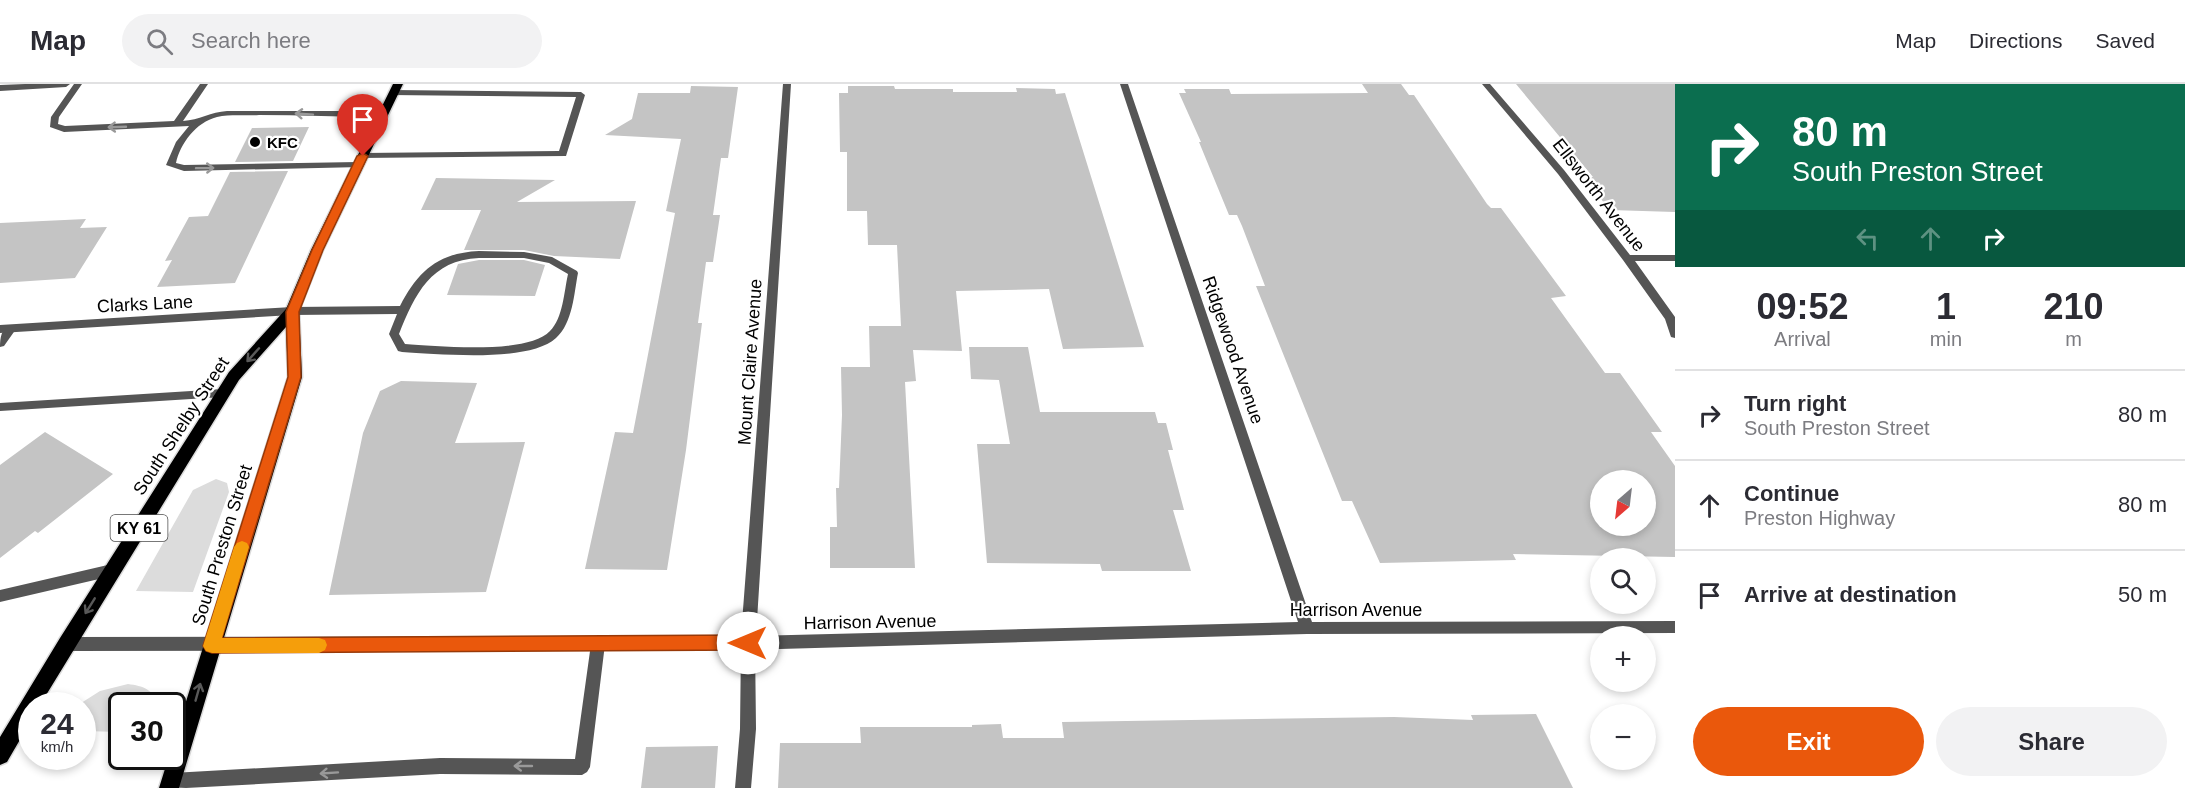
<!DOCTYPE html>
<meta charset="utf-8">
<style>
:root{--surface:#fff;--page:#f2f2f3;--text:#2b2b33;--muted:#7c7c81;--line:#e1e1e2;--accent:#ea580c}
body{margin:0;font-family:Helvetica,sans-serif;background:var(--page);color:var(--text);height:100vh;display:flex;flex-direction:column;font-size:22px;white-space:nowrap}
*{box-sizing:border-box;margin:0}
p{font-size:20px;color:var(--muted)}
.icon{flex:none;width:33px;height:33px;fill:none;stroke:currentColor;stroke-width:2;stroke-linecap:round;stroke-linejoin:round}
.map{position:relative;flex:1;overflow:hidden}
.sheet{display:flex;flex-direction:column;background:var(--surface);width:510px}
.sheet>*{flex:none}
.top-card{background:#0b6e4f;color:#fff;overflow:hidden}
.needle{width:39px;rotate:208deg}
.buttons{position:absolute;left:1590px;top:386px;display:grid;gap:12px}
.buttons a{display:grid;place-items:center;width:66px;height:66px;border-radius:50%;background:var(--surface);box-shadow:0 3px 9px #0003;font-size:30px}
.speed{position:absolute;left:18px;top:608px;display:flex;gap:12px;font-size:30px;font-weight:700;text-align:center}
.speed>*{display:grid;place-content:center;width:78px;height:78px;border-radius:50%;background:var(--surface);box-shadow:0 3px 9px #0003;line-height:1}
.speed small{font-size:15px;font-weight:400}
.speed .limit{border:3px solid #111;border-radius:9px;background:#fff;color:#111}
.pin{position:absolute;display:grid;place-items:center;width:51px;height:51px;color:#fff;margin:-62px -26px;border-radius:50% 50% 50% 0;rotate:-45deg;box-shadow:0 0 6px #0007}
.pin .icon{rotate:45deg}
.me{position:absolute;width:66px;margin:-33px;rotate:270deg;stroke-linejoin:round;filter:drop-shadow(0 0 4px #0008)}
.turn{display:flex;align-items:center;gap:21px;height:126px;padding:0 18px;font-size:27px}
.turn .icon{width:78px;height:78px;stroke-width:2.5}
.turn b{display:block;font-size:42px;line-height:51px}
.lanes{display:flex;align-items:center;height:57px;padding:0 18px;background:#0003;justify-content:center;gap:30px;direction:ltr}
.lanes .off{opacity:.35}
.eta{display:flex;justify-content:space-evenly;align-items:center;height:102px;text-align:center}
.eta b{font-size:36px;font-weight:600;line-height:42px}
.action{display:flex;gap:12px;margin-top:auto;padding:12px 18px}
.action a{flex:1;height:69px;border-radius:36px;background:var(--accent);color:#fff;font-size:24px;font-weight:600;line-height:69px;text-align:center}
.action a+a{background:var(--page);color:var(--text)}
ul{padding:0;list-style:none}
li{display:flex;align-items:center;gap:18px;height:90px;padding:0 18px;border-top:2px solid var(--line)}
li div{flex:1}
li b{display:block;font-size:22px}
li em{font-style:normal}
header{display:flex;align-items:center;gap:36px;box-sizing:border-box;height:84px;padding:0 30px;background:var(--surface);border-bottom:2px solid var(--line)}
header strong{font-size:28px}
nav{display:flex;gap:33px;margin-inline-start:auto;font-size:21px}
.search{width:420px;height:54px;background:var(--page);display:flex;align-items:center;gap:15px;box-sizing:border-box;padding:0 21px;border-radius:33px;color:var(--muted);font-size:22px}
main{display:flex;flex:1;min-height:0}
.map>svg:first-child{display:block}
</style>
<header>
<strong>Map</strong>
<div class="search"><svg class="icon" aria-label="search" viewBox="0 0 24 24"><circle cx="10" cy="10" r="6"/><path d="M15 15l6 6"/></svg>Search here</div>
<nav><a>Map</a><a>Directions</a><a>Saved</a></nav>
</header>
<main>
<div class="map">
<svg width="1675" height="704" viewBox="0 0 1675 704">
<rect width="100%" height="100%" fill="#fff"/>
<!-- green -->
<path fill="#dcdcdc" d="M216,395L227,399L229,408L193,508L136,507L193,406Z
M128,600C143,602 154,605 156,621H122L121,648L83,647L82,621H78L100,607Z"/>
<!-- building -->
<path fill="#c4c4c4" fill-rule="evenodd" d="M1362,0H1401L1409,11H1414L1487,120L1491,124H1501L1566,212L1551,214L1605,289H1620L1662,348H1651L1675,382V473L1513,470L1516,476L1380,479L1352,417H1342L1256,202H1265L1242,142L1237,131H1229L1199,58H1201L1179,9H1186L1184,5H1229L1231,10L1368,9ZM1600,396H1646V441H1600Z
M1516,0H1675V128L1610,126L1587,98H1594L1589,93H1593Z
M691,2L738,3L728,74H721L713,131H720L713,178H706L698,239H702L686,366L667,486L585,485L615,348L633,349L675,129L666,127L681,55L605,51L632,35L638,9H690Z
M848,2H894L895,5H953V8H1017L1016,4L1055,5L1056,10L1065,9L1144,263L1063,265L1049,205L956,207L962,267L913,266L916,297L905,298L915,484H830V443H837L836,404H839L842,331L841,283H870L869,242H901L897,161H868L867,127H847V68H840L839,9H848Z
M309,43L293,77L235,78L252,44Z
M288,87L235,199L157,203L172,176L165,177L189,133L208,132L230,88Z
M436,94L555,96L517,118L636,117L620,175L554,172L524,166H464L481,126H421Z
M86,135L80,144L107,143L75,194L0,199V139Z
M479,176H524L545,181L535,212L447,211L458,180Z
M969,263H1028L1040,328H1155L1158,339H1166L1173,366H1168L1184,426H1173L1191,487H1102L1100,480L987,479L977,360H1010L999,296L971,295Z
M401,297L477,299L455,359L525,358L486,508L329,511L363,349L380,307Z
M45,348L113,390L38,449L35,447L0,474V381Z
M1536,630L1573,704H778L780,659H861L860,643H972V641L1001,640L1003,654H1064L1062,638L1394,633L1473,636L1471,631Z
M718,662L715,704H641L646,663Z"/>
<g fill="none" stroke-linecap="round" stroke-linejoin="round">
<!-- primary casing -->
<g stroke="#dbdbdb" stroke-width="3">
<path id="primary" d="M393,0H403L323,166L299,227L302,293L179,704H159L169,672H172V662L288,293L286,243L239,296L40,621H32V635L7,678L0,681V653L60,554L229,288L286,225L311,166Z"/>
</g>
<!-- service -->
<path fill="#555" fill-rule="evenodd" d="M74,0H82L59,33L58,40L65,42L174,37L200,0H208L183,37C199,36 211,28 227,27H384L388,30L384,33C342,33 300,31 259,31C246,32 230,30 217,33C196,38 180,60 176,79L184,81L358,78L361,79V83L184,87L166,81L176,58L189,42L64,48L50,43L51,33Z
M393,6L581,8L585,11L566,72L360,74V70L363,69L559,67L576,13L390,11L389,9Z
M479,167L524,168L552,173L577,187L578,189C574,209 573,239 556,254C529,279 439,270 402,268L398,267L389,250L397,230L292,231L287,227L292,223L400,222C418,187 438,169 479,167ZM479,174H524L549,179L568,190C564,208 563,234 550,247C527,271 438,262 405,260L399,250C415,210 431,176 479,174Z
M11,241L16,245L4,262L0,263C0,254 1,244 11,241Z
M223,305L229,309L223,313L0,327V319Z
M112,480L117,482L119,486L117,490L112,492L0,518V506Z
M748,552L753,554L755,559L756,645L751,704H735L740,645L741,559L743,554Z
M598,553L603,555L605,560L590,683L587,688L582,691L440,690L186,704L166,703L164,697L166,691L172,689L440,674L575,675L591,560L593,555Z"/>
<!-- minor -->
<path fill="#555" fill-rule="evenodd" d="M25,0H70L66,3L0,7V1Z
M783,0H791L756,552L1298,538L1120,0H1128L1312,538L1675,537V549L1307,550L748,566L66,567L61,565L59,560L61,555L66,553L741,552Z
M1482,0H1490L1564,86L1630,171H1675V177H1635L1675,233V254L1671,253L1665,235L1623,176L1558,90Z"/>
<!-- tertiary -->
<path fill="#555" fill-rule="evenodd" d="M292,223L297,227L292,231L0,249V241Z"/>
<!-- primary -->
<use href="#primary" fill="#000" fill-rule="evenodd"/>
</g>
<!-- one-way arrows -->
<defs><path id="oneway-shaft" d="M-6 0H5M1.5-3L5.5 0L1.5 3" fill="none" stroke-width="1.6" stroke-linecap="round" stroke-linejoin="round" transform="scale(1.5)"/></defs>
<g stroke="#999">
<use href="#oneway-shaft" transform="translate(304 30) rotate(-176)"/>
<use href="#oneway-shaft" transform="translate(117 43) rotate(178)"/>
<use href="#oneway-shaft" transform="translate(205 84) rotate(-1)"/>
<use href="#oneway-shaft" transform="translate(523 682) rotate(-180)"/>
<use href="#oneway-shaft" transform="translate(329 689) rotate(176)"/>
</g>
<g stroke="#595959">
<use href="#oneway-shaft" transform="translate(253 271) rotate(132)"/>
<use href="#oneway-shaft" transform="translate(90 522) rotate(122)"/>
<use href="#oneway-shaft" transform="translate(198 608) rotate(-74)"/>
</g>
<!-- route -->
<path fill="#ea580c" stroke="#983908" stroke-width="1.5" d="M363,69L368,72L323,166L299,228L301,293L222,554L748,551L754,554L756,559L754,564L748,566L212,569L206,567L203,562L288,293L286,228L312,166L357,72Z"/>
<!-- slow -->
<path fill="#f59e0b" d="M242,457L247,459L249,463L222,554H319L325,556L327,561L325,566L319,569H212L206,567L203,562L234,463L237,459Z"/>
<!-- markers -->
<circle fill="#000" stroke="#fff" stroke-width="2" cx="255" cy="58" r="6"/>
<g text-anchor="middle" dominant-baseline="central" stroke-width="4.5" stroke-linejoin="round" paint-order="stroke">
<!-- far-poi labels -->
<g font-size="15" font-weight="bold" fill="#000" stroke="#fff" text-anchor="start">
<text x="267" y="58">KFC</text>
</g>
<!-- shield labels -->
<rect fill="#fff" stroke="#4c4c4c" stroke-width="1.5" x="110.5" y="431" width="57" height="26" rx="4.5"/>
<g font-size="16" font-weight="bold" fill="#000">
<text x="139" y="444">KY 61</text>
</g>
<!-- street labels -->
<g font-size="18" fill="#000" stroke="#fff">
<text transform="translate(1599 111) rotate(52)">Ellsworth Avenue</text>
<text transform="translate(145 220) rotate(-3)">Clarks Lane</text>
<text transform="translate(1233 266) rotate(71)">Ridgewood Avenue</text>
<text transform="translate(750 278) rotate(-86)">Mount Claire Avenue</text>
<text transform="translate(181 342) rotate(-57)">South Shelby Street</text>
<text transform="translate(222 461) rotate(-73)">South Preston Street</text>
<text x="1356" y="526">Harrison Avenue</text>
<text transform="translate(870 538) rotate(-1)">Harrison Avenue</text>
</g>
</g>
</svg>
<div class="buttons">
<a><svg class="needle" viewBox="-14 -14 28 28"><path d="M0-13l5 13h-10z" fill="#e53935"/><path d="M0 13l5-13h-10z" fill="#7c7c81"/></svg></a>
<a><svg class="icon" aria-label="search" viewBox="0 0 24 24"><circle cx="10" cy="10" r="6"/><path d="M15 15l6 6"/></svg></a>
<a>+</a>
<a>−</a>
</div>
<div class="speed"><div>24<small>km/h</small></div><div class="limit">30</div></div>
<div class="pin" style="left:363px;top:72px;background:#d93025"><svg class="icon" aria-label="arrive" viewBox="0 0 24 24"><path d="M6 21V4h12l-3 4 3 4H6"/></svg></div>
<svg class="me" style="left:748px;top:559px" viewBox="-20 -20 40 40"><circle r="19" fill="#fff"/><path d="M0-13L10 11 0 6-10 11z" fill="#ea580c"/></svg>
</div>
<section class="sheet">
<div class="top-card">
<div class="turn"><svg class="icon" aria-label="right" viewBox="0 0 24 24"><path d="M7 20v-9h11M14 6l5 5-5 5"/></svg><div><b>80 m</b>South Preston Street</div></div>
<div class="lanes"><svg class="icon off" aria-label="left" viewBox="0 0 24 24"><path d="M17 20v-9H6M10 6l-5 5 5 5"/></svg><svg class="icon off" aria-label="ahead" viewBox="0 0 24 24"><path d="M12 20V5M6 11l6-6 6 6"/></svg><svg class="icon" aria-label="right" viewBox="0 0 24 24"><path d="M7 20v-9h11M14 6l5 5-5 5"/></svg></div>
</div>
<div class="eta">
<div><b>09:52</b><p>Arrival</p></div>
<div><b>1</b><p>min</p></div>
<div><b>210</b><p>m</p></div>
</div>
<ul>
<li><svg class="icon" aria-label="right" viewBox="0 0 24 24"><path d="M7 20v-9h11M14 6l5 5-5 5"/></svg><div><b>Turn right</b><p>South Preston Street</p></div><em>80 m</em></li>
<li><svg class="icon" aria-label="ahead" viewBox="0 0 24 24"><path d="M12 20V5M6 11l6-6 6 6"/></svg><div><b>Continue</b><p>Preston Highway</p></div><em>80 m</em></li>
<li><svg class="icon" aria-label="arrive" viewBox="0 0 24 24"><path d="M6 21V4h12l-3 4 3 4H6"/></svg><div><b>Arrive at destination</b></div><em>50 m</em></li>
</ul>
<div class="action"><a>Exit</a><a>Share</a></div>
</section>
</main>
